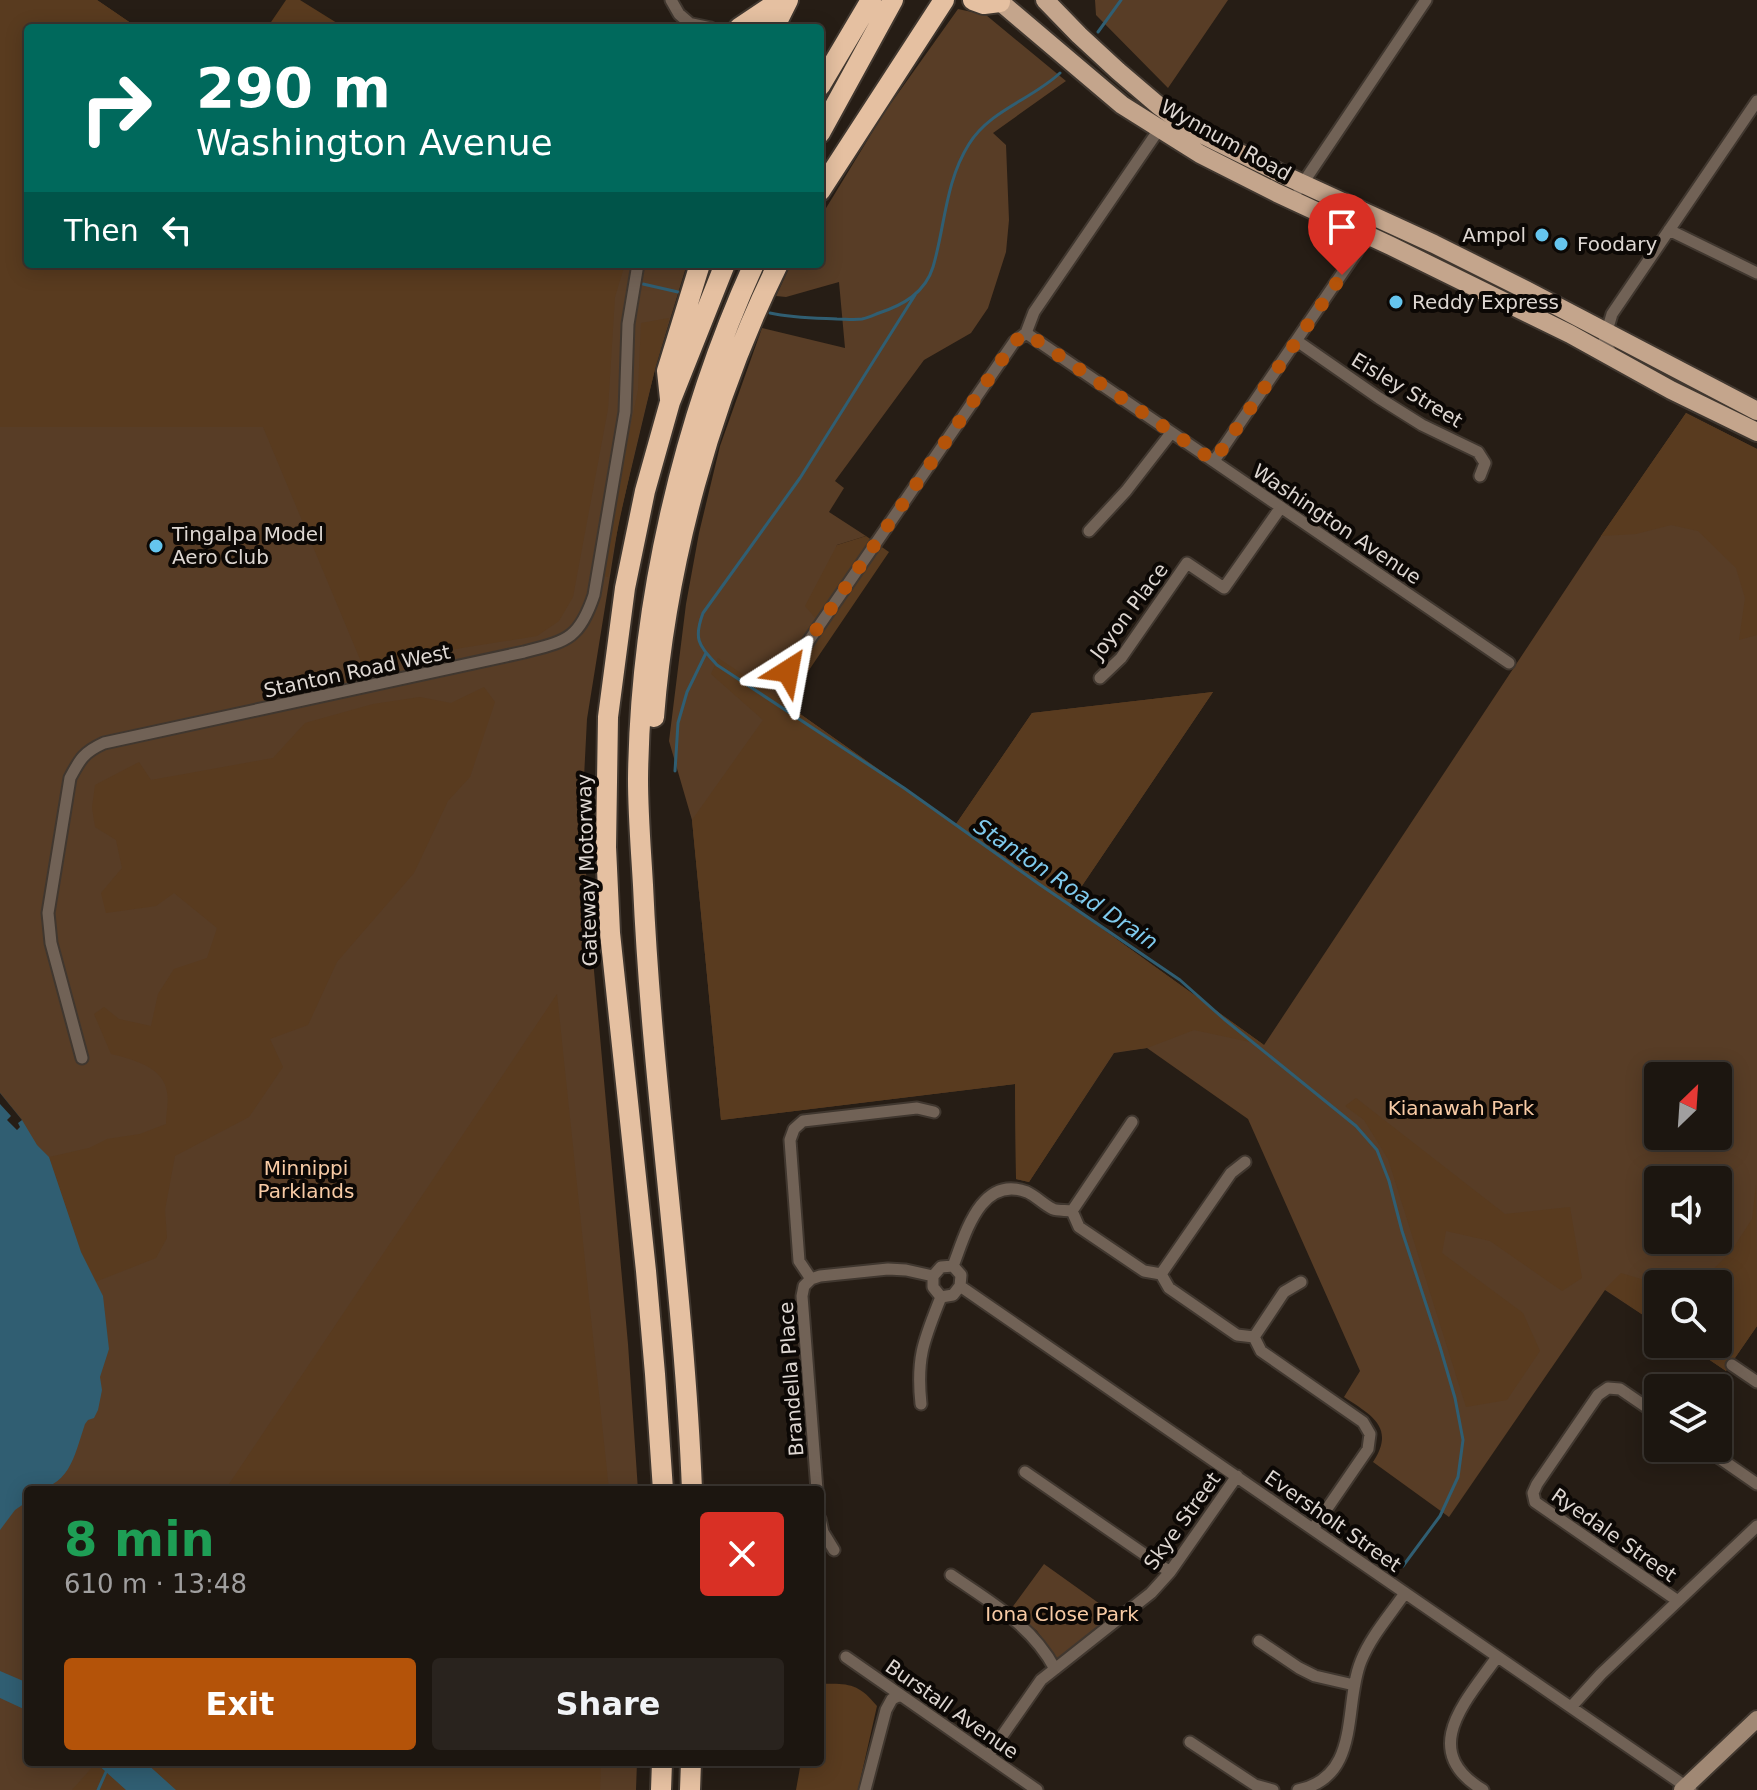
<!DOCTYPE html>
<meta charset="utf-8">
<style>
:root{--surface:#1c1610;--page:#29231e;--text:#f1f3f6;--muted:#a09f9f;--line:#3a3530;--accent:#b45309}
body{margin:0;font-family:"DejaVu Sans",sans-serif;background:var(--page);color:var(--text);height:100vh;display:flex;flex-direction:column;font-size:30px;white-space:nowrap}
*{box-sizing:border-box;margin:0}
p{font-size:26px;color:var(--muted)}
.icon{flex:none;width:44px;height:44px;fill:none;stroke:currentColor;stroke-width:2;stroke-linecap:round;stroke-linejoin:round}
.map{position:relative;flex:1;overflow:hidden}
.panel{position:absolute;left:24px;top:1486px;width:800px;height:280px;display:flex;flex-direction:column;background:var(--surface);border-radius:8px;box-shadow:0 4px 20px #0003,0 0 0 2px var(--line)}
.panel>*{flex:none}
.guide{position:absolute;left:24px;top:24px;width:800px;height:244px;border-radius:8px;box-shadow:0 4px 20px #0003,0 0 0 2px var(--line);background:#00695c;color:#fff;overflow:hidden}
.needle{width:52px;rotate:25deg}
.fabs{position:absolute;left:1644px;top:1062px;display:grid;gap:16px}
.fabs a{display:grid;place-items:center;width:88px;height:88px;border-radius:8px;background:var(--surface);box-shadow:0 4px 20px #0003,0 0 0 2px var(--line);font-size:40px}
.pin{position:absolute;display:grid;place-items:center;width:68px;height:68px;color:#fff;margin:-82px -34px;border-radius:50% 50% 50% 0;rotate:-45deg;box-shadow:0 0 8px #0007}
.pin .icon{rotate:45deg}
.me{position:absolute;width:88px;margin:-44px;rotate:34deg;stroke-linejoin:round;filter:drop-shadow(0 0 6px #0008)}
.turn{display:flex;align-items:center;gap:28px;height:168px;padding:0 40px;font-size:36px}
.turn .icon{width:104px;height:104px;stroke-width:2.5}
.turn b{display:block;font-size:56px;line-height:68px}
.then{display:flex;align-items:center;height:76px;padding:0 40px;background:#0003;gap:16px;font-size:30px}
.round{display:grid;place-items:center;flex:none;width:84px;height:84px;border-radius:8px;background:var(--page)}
.head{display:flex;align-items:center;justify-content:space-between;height:136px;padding:0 40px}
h1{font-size:48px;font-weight:800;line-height:60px;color:#1e9e55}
.primary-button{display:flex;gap:16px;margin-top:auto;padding:16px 40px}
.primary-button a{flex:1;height:92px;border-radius:8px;background:var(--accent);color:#fff;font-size:32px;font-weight:800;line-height:92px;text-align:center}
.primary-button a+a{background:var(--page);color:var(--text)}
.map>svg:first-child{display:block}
</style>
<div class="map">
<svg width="1757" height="1790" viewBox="0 0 1757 1790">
<rect width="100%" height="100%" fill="#261d15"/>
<!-- green -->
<path fill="#583d26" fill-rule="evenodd" d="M0,0H97L138,28H28V264H687L655,369L619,520L587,719L583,797L587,894L628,1344L638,1490H28V1762H637L636,1790H0Z
M1095,0H1228L1168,88L1096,15Z
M958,9L986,15L1066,81L993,133L1006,145L1009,220L1006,252L988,308L971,333L924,360L835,481L844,488L829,512L866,536L837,545L824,628L779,699L956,824L1032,713L1213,692L1069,905L1264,1045L1601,536L1686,413L1757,449V1326L1726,1371L1686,1344H1718V1284H1658V1325L1605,1290L1449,1517L1373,1462C1396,1427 1371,1415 1344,1397L1360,1371L1248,1119L1147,1048L1114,1053L1029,1182L1016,1179L1015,1084L721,1120L692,820L669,741L686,604L699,533L720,446L762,328L845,348L839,282L786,297L776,296L791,264H820V218L884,113ZM1658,1076H1718V1136H1658ZM1658,1180H1718V1240H1658Z
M1044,1564L1114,1614L1057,1660L1037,1631L1011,1609Z"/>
<!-- forest -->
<path fill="#593b1f" d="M0,0H97L138,28H28V264H625L615,297L608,409L573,597L559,621L537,636L362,664L263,427H0Z
M286,0H300L345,28H267Z
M669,318C645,403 625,490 608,577L604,576L613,515L638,390L641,323Z
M1686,413L1757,449V635L1739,640L1745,598L1736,568L1698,531L1671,525L1636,534L1601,536Z
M866,536L889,552L786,704L956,824L1032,713L1213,692L1069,905L1264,1045L1194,1030L1147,1048L1114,1052L1029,1182L1016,1179L1015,1084L721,1120L692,820L763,720L711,674L718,658L779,698L824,628L805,606L837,545Z
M484,687L495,702L470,777L448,801L414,873L337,962L308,1025L270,1039L283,1067L249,1117L175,1156L165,1210L167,1238L156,1258L95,1282L81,1252L49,1157L89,1148L107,1139L140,1134L166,1124C166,1114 169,1102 167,1092C164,1067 132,1059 111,1054L94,1014L104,1007L119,1019L151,1026L158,994L174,969L207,958L217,928L174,893L156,906L106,913L101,893L122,868L116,840L95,827L92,808L95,785L139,762L151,780L273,758L305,723L373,704L420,697L451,703Z
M557,994L609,1490H225Z
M1356,1098L1505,1214L1570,1207L1582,1278L1562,1291L1490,1241L1446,1231L1442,1253L1523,1313L1540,1351L1507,1400L1466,1407L1388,1159L1364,1120L1345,1106Z
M1756,1185L1757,1326L1726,1371L1686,1344H1718V1284H1668L1702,1280L1730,1253L1752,1219Z
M1621,1273L1658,1284V1325L1605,1289Z
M821,1684C849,1683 859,1684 877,1706L858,1790H796L801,1762H820Z
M145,1762H601L600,1790H176Z
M96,1763L126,1790H72Z"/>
<!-- water -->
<path fill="#305e72" d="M0,1093L22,1120L37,1145L49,1157L81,1252L103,1296L109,1349L100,1377L102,1390L98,1410L94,1418L88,1420L85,1424C74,1457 69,1490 28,1490V1501L15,1510L0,1530Z
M0,1671L28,1683V1711L0,1698Z
M95,1762H145L176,1790H126Z"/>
<!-- pier -->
<path fill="#261d15" d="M0,1093L22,1120L18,1123L20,1127L17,1130L7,1120L11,1116L0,1104Z"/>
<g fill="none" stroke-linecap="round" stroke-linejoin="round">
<!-- stream -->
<path stroke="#305e72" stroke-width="3" d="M1098,32L1121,0
M643,284L678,292
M915,295L800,478L703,613C693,640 699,645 717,665L904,788L1039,884L1180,980L1224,1019L1356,1126L1377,1150L1389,1181L1402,1231L1440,1347L1455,1398L1463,1440L1458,1477L1440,1516L1403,1566
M770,313C793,318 814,318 837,319C845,319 854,320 862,319C868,318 874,315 879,313C903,305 925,293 933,267C945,227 945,182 969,144C990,110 1031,100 1060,73
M675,771L678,723L687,692L706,653
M98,1790L106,1772"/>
<!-- minor casing -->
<g stroke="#40372f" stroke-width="15">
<path id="minor" d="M671,0L679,14L695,28
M692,24L711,28
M1299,189L1426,0
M1669,230L1757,273
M1026,333L1509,663
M1297,341L1379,398L1422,425L1478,452L1485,463L1480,476
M1613,356L1604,341L1612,314L1757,101
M1214,461L1356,253L1366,235
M1089,531L1126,491L1171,433
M788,671L1014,342L1026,333L1034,312L1162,125
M1100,678L1121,658L1187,563L1224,588L1281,507
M82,1058L51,943L48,913L70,778C80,759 84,752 104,743L524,652C566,641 579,640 594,595L625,412L628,324L638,264
M1072,1211L1132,1122
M953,1266C965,1236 980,1174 1027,1192C1036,1196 1044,1205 1053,1209C1058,1211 1066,1210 1072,1211L1079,1227L1144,1271L1161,1274L1169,1288L1237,1335L1254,1337L1261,1351L1363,1422L1370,1434L1368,1449L1313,1529
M953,1266L961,1275L960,1286L953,1295L941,1297L933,1287V1276L941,1267Z
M1161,1274L1231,1173L1245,1162
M811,1279L820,1276L888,1269L906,1270L933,1276
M960,1286L1691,1790
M1254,1337L1284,1292L1301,1282
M1732,1365L1757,1382
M921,1404C916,1357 924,1340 941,1297
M1658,1415L1620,1389L1608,1388L1598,1395L1537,1484L1533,1493L1535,1502L1678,1601
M1705,1448L1757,1484
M1025,1472L1170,1572
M817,1490L802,1296L804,1286L811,1279L799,1261L790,1140L794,1129L803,1121L917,1108L934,1112
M820,1519L823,1532L834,1550
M951,1575C990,1602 1032,1625 1055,1669
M1259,1641L1299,1668L1315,1676L1354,1685
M846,1657L1037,1790
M1571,1707L1601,1674L1757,1526
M1190,1742L1255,1785L1273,1790
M988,1756L1041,1680L1151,1593L1170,1572L1237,1476
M865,1790L886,1710L892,1699L900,1695
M1298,1790C1362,1777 1343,1705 1361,1661C1371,1636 1390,1615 1405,1593
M1483,1790C1417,1750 1467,1700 1497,1657"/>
</g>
<!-- secondary casing -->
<g stroke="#40372f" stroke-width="20">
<path id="secondary" d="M1682,1790L1757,1719"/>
</g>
<!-- primary casing -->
<g stroke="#40372f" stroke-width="22">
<path id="primary" d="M998,0L1122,105L1200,154L1277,193L1391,246L1570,334L1671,390L1757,432
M1045,0L1079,35L1118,71L1159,106L1191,129L1288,177L1434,244L1526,290L1757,411"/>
</g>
<!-- motorway casing -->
<g stroke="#40372f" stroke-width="24">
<path id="motorway" d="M973,0L984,4L1000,2
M739,28L781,0
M774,28L788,0
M820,86L871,0
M820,133L893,0
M820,191L944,0
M670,399L667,371L700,264
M654,717C666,563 710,402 778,264
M663,1490L655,1374L646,1271L610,933L606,847L608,717L625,588L645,491L670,402L725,264
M692,1490C684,1288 652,1087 643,885C641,850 638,815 638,779C640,606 682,422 754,264
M661,1790L662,1762
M690,1790L691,1762"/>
</g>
<!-- minor -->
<use href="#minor" stroke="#716256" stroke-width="11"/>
<!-- secondary -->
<use href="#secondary" stroke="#a08874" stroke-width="16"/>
<!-- primary -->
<use href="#primary" stroke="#c4a58c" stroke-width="18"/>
<!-- motorway -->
<use href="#motorway" stroke="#e5c0a1" stroke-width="20"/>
</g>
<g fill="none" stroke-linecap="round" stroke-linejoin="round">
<!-- route -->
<path stroke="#b45309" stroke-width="14" stroke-dasharray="0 25.2" d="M788,671L1014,342L1026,333L1214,461L1342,275"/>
</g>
<!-- markers -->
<g fill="#65c5ee" stroke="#0c0805" stroke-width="3">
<circle cx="1542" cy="235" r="8"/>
<circle cx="1561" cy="244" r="8"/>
<circle cx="1396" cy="302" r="8"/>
<circle cx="156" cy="546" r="8"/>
</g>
<g text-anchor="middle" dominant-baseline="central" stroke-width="8" stroke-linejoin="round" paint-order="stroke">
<!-- street labels -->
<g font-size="20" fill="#ded7d2" stroke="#0c0805">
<text transform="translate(1226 140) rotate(29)">Wynnum Road</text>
<text transform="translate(1407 390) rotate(31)">Eisley Street</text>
<text transform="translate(1337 524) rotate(34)">Washington Avenue</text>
<text transform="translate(1129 611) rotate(-53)">Joyon Place</text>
<text transform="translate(357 671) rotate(-12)">Stanton Road West</text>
<text transform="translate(587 870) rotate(-92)">Gateway Motorway</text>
<text transform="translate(791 1379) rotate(-94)">Brandella Place</text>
<text transform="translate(1182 1521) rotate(-54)">Skye Street</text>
<text transform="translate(1333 1521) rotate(35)">Eversholt Street</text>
<text transform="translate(1614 1535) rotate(35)">Ryedale Street</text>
<text transform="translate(952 1709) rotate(35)">Burstall Avenue</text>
</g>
<!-- poi labels -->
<g font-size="20" fill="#ded7d2" stroke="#0c0805" text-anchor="start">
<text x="1526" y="235" text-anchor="end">Ampol</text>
<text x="1577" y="244">Foodary</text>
<text x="1412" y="302">Reddy Express</text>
<text x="172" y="534">Tingalpa Model<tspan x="172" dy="23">Aero Club</tspan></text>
</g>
<!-- park labels -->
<g font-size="20" fill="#f8cba5" stroke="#0c0805">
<text x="1461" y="1108">Kianawah Park</text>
<text x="306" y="1168">Minnippi<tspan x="306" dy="23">Parklands</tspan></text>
<text x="1062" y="1614">Iona Close Park</text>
</g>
<!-- water labels -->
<g font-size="22" font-style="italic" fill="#7fcaed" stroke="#0c0805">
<text transform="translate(1066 884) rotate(34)">Stanton Road Drain</text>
</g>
</g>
</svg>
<div class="fabs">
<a><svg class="needle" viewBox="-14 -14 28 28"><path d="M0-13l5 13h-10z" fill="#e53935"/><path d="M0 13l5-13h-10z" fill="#a09f9f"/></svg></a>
<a><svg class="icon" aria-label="sound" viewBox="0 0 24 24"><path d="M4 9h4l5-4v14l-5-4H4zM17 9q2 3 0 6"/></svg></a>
<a><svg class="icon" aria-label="search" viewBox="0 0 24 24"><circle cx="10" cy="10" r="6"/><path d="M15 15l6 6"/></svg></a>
<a><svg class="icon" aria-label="layers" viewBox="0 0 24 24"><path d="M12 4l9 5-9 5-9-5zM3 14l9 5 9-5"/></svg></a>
</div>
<div class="pin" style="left:1342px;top:275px;background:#d93025"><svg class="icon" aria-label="arrive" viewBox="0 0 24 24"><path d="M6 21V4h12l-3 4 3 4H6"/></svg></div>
<svg class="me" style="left:788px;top:671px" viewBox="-20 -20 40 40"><path d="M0-17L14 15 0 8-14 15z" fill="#b45309" stroke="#fff" stroke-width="4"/></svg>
<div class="guide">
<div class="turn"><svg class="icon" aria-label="right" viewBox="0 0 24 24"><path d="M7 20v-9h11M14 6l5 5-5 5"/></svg><div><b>290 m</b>Washington Avenue</div></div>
<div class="then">Then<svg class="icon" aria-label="left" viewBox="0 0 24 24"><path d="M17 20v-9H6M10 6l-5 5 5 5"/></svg></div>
</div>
<section class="panel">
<div class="head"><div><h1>8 min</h1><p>610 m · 13:48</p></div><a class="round" style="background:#d93025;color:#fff"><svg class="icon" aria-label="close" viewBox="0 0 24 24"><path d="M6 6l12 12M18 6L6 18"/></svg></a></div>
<div class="primary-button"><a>Exit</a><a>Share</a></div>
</section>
</div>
